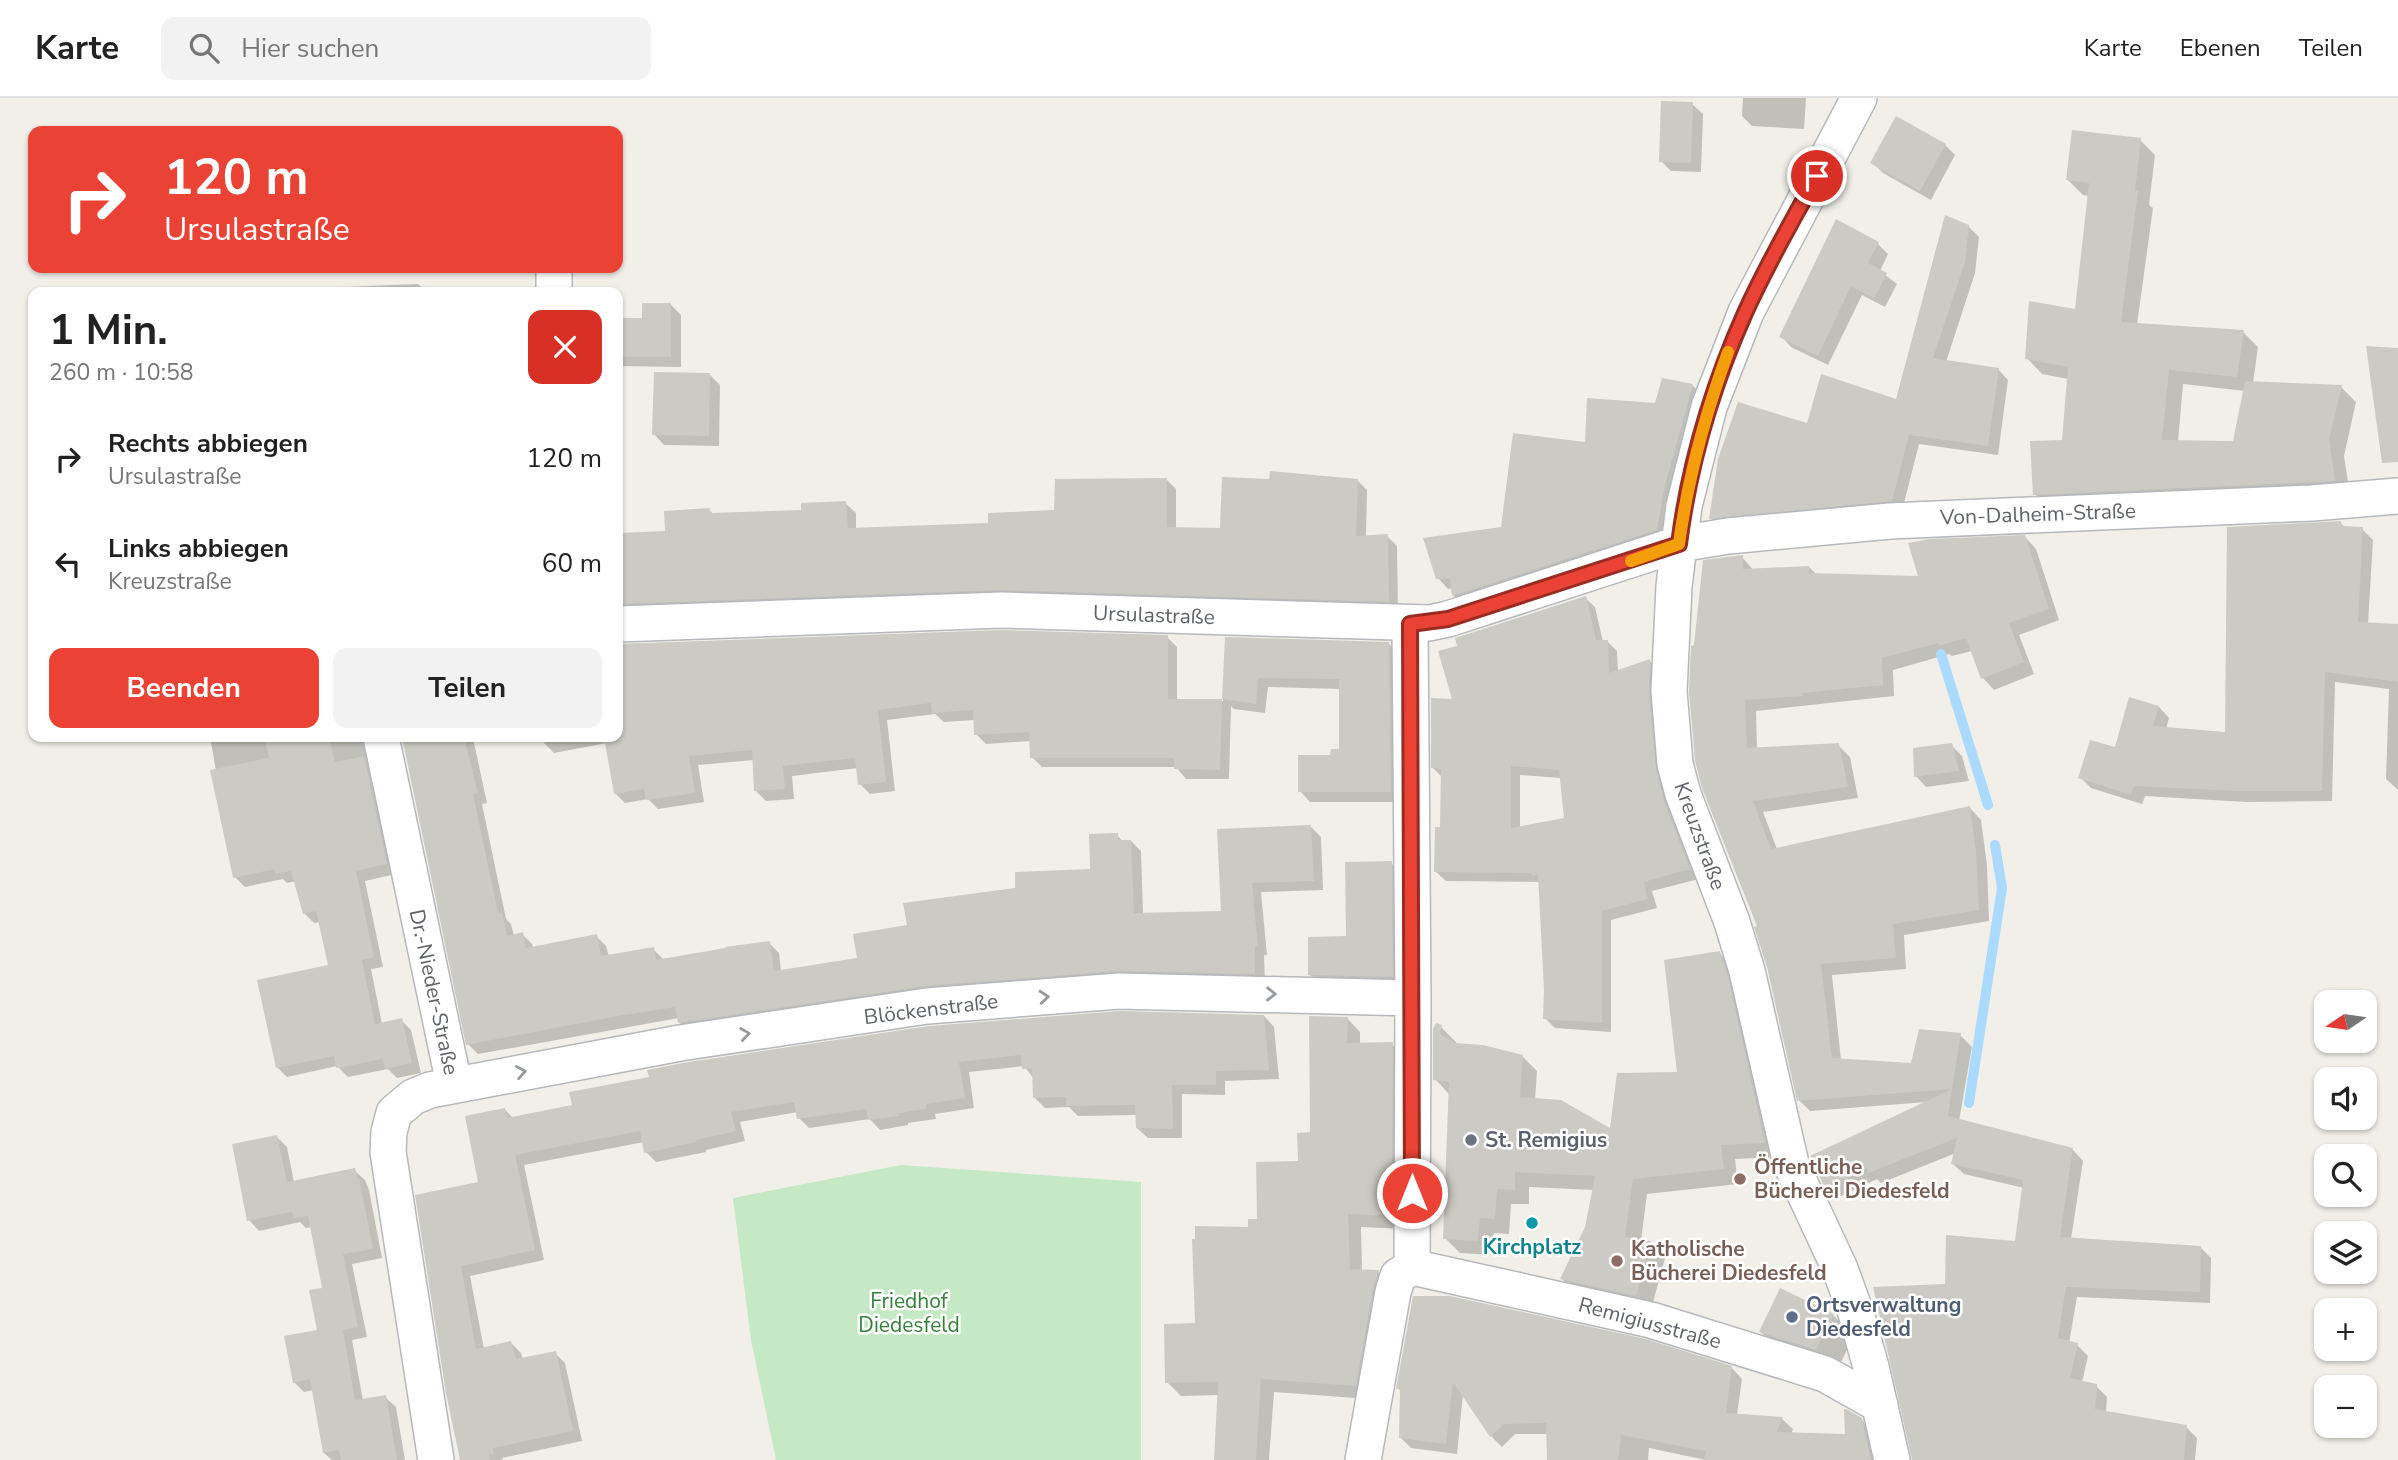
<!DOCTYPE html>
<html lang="de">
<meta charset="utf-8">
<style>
:root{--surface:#fff;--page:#f2f2f2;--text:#222;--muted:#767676;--line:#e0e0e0;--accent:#ea4335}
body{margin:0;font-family:"Nunito Sans",sans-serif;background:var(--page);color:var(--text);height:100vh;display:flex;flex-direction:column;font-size:26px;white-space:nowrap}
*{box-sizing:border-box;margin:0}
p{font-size:23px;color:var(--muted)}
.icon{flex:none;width:38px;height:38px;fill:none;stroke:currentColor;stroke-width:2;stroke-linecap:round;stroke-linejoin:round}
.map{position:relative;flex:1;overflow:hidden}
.panel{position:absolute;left:28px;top:189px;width:595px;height:455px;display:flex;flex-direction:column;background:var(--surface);border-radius:14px;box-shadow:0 2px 5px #0004}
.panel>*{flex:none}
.hud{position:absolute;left:28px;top:28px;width:595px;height:147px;border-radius:14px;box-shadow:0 2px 5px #0004;background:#ea4335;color:#fff;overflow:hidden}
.needle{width:46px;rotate:257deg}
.tools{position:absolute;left:2314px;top:892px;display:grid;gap:14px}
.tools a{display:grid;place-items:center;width:63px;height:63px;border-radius:14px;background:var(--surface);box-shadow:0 2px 5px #0004;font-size:35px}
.pin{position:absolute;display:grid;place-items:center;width:60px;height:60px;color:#fff;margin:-30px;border:4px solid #fff;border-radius:50%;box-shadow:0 2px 7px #0007}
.me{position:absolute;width:77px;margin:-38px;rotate:0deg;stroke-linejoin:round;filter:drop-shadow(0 0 5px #0008)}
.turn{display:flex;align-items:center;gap:24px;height:147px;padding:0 21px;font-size:32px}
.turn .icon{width:91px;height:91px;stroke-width:2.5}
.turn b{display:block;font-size:49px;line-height:60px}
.round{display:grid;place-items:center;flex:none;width:74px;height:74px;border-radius:14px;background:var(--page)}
.headline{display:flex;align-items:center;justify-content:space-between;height:119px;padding:0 21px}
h1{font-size:42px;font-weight:700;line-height:52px}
.action{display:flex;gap:14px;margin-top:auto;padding:14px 21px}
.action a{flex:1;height:80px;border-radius:14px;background:var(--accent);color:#fff;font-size:28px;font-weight:700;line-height:80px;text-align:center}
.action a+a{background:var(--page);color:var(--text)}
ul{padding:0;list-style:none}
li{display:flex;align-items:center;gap:21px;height:105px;padding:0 21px}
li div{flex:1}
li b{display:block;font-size:26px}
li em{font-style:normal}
header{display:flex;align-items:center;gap:42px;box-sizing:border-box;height:98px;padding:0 35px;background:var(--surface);border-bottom:2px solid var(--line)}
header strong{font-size:33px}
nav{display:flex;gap:38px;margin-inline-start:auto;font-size:24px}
.search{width:490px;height:63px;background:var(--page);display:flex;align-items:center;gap:18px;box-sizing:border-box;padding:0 24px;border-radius:14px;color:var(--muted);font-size:26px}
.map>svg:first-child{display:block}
</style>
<header>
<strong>Karte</strong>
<div class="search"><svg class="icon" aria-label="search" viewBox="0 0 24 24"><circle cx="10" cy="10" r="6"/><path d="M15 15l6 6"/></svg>Hier suchen</div>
<nav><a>Karte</a><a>Ebenen</a><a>Teilen</a></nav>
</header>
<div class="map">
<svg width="2398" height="1362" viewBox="0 0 2398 1362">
<rect width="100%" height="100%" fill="#f1efe8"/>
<!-- green -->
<path fill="#c5e8c5" d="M901,1067L1141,1084V1362H776L751,1242L733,1100Z"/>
<!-- shadow -->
<path fill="#0003" fill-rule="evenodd" d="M1743,0H1806L1804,31L1752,28L1742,18Z
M1692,6L1703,16L1701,74L1671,73L1661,63Z
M2140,42L2155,57L2149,107L2153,110L2137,227L2243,234L2258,249L2253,285L2341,289L2356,304L2344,358L2350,397L2050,411L2035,396L2063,343L2068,281L2042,276L2027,260L2077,213L2089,98L2083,97L2068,82ZM2183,286L2245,293L2234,345L2178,344Z
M1945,47L1955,57L1931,102L1883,75L1873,65Z
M1968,128L1979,139L1975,175L1946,264L1998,271L2008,282L1998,357L1919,346L1902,413L1721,430L1711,420L1808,328L1898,303Z
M1878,146L1888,156L1880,173L1897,186L1885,209L1862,197L1828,267L1791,249L1781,238Z
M418,186L426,194H345V189Z
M671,207L681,217V269L618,268V222H644Z
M709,276L720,287L719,348L664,347L654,336Z
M1663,282L1693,288L1703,298L1667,442L1464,508L1454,498L1453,490L1448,491L1438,480L1503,430L1587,346L1656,307Z
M1166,381L1176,391V431L1221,432L1357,382L1367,392L1366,439L1387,438L1397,448L1398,513L618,519V436L667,434L709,412L714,417L803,414L845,405L856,415V432L990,426L1056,414Z
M2340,425L2346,430L2362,431L2373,442L2368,526L2398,527V692L2386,681L2389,591L2335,584L2332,703L2246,704L2145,698L2142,706L2091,690L2080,679L2116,651L2159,609L2169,620L2166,631L2227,635Z
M2025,439L2036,451L2059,522L2019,537L2034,576L1994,592L1983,580L1972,553L1952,558L1949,556L1893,572L1894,598L1756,613L1757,651L1838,647L1850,659L1858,700L1763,714L1777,751L1970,710L1981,722L1987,767L1989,823L1904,837L1906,871L1832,877L1841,962L1913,967L1960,937L1972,949L1959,1023L2073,1052L2083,1063L2071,1141L2200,1149L2211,1160L2210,1205L2077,1199L2069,1245L2077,1247L2088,1258L2082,1284L2096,1288L2107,1299L2106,1314L2186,1329L2197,1340L2195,1362H1913L1947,1188L2017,1145L2024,1090L1964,1076L1953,1066L1956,1055L1881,1085L1877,1081L1837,1100L1826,1089L1927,1004L1810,1013L1799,1002L1759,830L1704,689L1742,459L1754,473L1809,469L1817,477L1921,480Z
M1585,500L1595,509L1603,544H1608L1617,553L1618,574L1650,563L1659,573L1699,781L1652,793L1657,810L1611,822V934L1555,930L1545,920L1546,892L1540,784L1446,783L1436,774L1442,731V679L1433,670L1454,603L1459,549ZM1520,677L1561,680L1565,722L1520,730Z
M1001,534L1167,539L1177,549V603H1223L1227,541L1389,546L1399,556L1400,704H1310L1300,693L1341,652L1340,591L1268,589L1265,615L1234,611L1231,608L1229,681H1186L1176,669H1042L1032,659L1031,643L986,646L976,636L975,622L944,624L935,616L887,622L895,693L870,696L860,686L858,670L792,678L794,701L766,703L756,693L754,662L698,667L704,704L658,711L648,701L625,705L615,695L607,645L554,655L544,645L543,639H618V548Z
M210,639H374L396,776L365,783L383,869L371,871L382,926L401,922L411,932L421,975L397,980L388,971L348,979L337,968L287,979L277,969L330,868L320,824L314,825L304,815L296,783L287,785L283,781L245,789L235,779Z
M403,639H481L473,640L487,705L482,706L506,821L511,826L514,838L522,836L532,846L533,850L596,838L606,848L609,859L653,851L663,861L769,845L779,855L781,873L859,861L909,828L1017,792L1092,772L1117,737L1123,744L1131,743L1141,753L1143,816L1222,815L1219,732L1311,729L1321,739L1323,792L1261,794L1267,857H1264L1265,885L689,934L679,924V920L478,956L468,946Z
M1951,647L1962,658L1969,683L1926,689L1916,678Z
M1391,765L1400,774L1401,887L1319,886L1310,877L1348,840Z
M1719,855L1734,870L1779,1059L1735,1061L1738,1086L1647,1096L1641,1143L1650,1145L1665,1160L1651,1212L1577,1196L1562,1181L1586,1130L1594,1092L1529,1089V1106H1511L1509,1136L1494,1135L1493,1157L1460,1155L1445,1140L1450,997L1435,981V932L1441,929L1456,944V947L1522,958L1537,973L1535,1002L1612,1032L1679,976Z
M1264,918L1274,929L1279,981L1225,983V997L1182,996V1040H1148L1137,1030V1017L1078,1018L1069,1009L1045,1010L1035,1000L1034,981L1024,968L969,974L974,1010L935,1016L936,1021L908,1025V1027L880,1032L870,1021L809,1030L799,1020L798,1014L740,1024L745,1043L706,1052V1054L656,1064L646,1054L644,1044L524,1067L544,1162L470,1178L484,1251L511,1245L521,1255L523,1262L555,1255L565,1265L582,1343L502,1360L503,1362H461L417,1099L481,1085L505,1012L513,1020Z
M1347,920L1360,934V946H1392L1406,960L1405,1131L1361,1129L1362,1173L1378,1174L1391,1187L1369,1301L1274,1294L1269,1362H1216L1219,1297L1181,1298L1167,1284L1249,1130L1258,1123L1300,1065L1312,1036Z
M277,1039L287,1049L294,1084L354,1072L365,1082L369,1092L382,1160L352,1166L367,1239L352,1242L363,1303L385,1299L396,1309L405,1362H332L324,1355L314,1292L304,1294L294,1284L319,1234L324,1191L312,1129L306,1130L300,1124L259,1133L249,1122Z
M1414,1200L1732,1270L1742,1281L1737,1317L1782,1321L1793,1331L1791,1336L1847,1337L1861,1321L1872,1333L1879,1362H1706L1649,1350L1648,1362H1548V1336H1515L1502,1349L1491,1338L1463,1296L1457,1356L1411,1350L1400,1339L1402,1294L1398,1290Z
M1833,1217L1854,1238L1837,1272L1782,1255L1761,1234Z"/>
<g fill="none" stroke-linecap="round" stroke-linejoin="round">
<!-- stream -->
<path stroke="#aadaff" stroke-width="10" d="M1941,556L1988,707
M1969,1005L2002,790L1995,747"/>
</g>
<!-- building -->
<path fill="#cccac5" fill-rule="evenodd" d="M1661,3L1693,4L1691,65L1659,64Z
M1896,18L1946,46L1920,93L1870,65Z
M2072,32L2141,40L2135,93H2138L2121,224L2244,232L2237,279L2169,272L2162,342L2233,343L2245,283L2342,287L2329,341L2335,383L2033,397L2030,343L2062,342L2068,269L2025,261L2029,203L2075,211L2089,85L2066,82Z
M1945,117L1969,127L1965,164L1933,260L1999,270L1988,348L1909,337L1892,403L1709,421L1718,361L1738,304L1807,325L1821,276L1896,301Z
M1836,121L1879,144L1868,165L1887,175L1874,200L1851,188L1818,258L1779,239Z
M642,205H671V259H618V220H642Z
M2366,248L2398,250V364L2382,365Z
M654,274L710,275L709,338L652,337Z
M1662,280L1693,286L1665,387L1657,432L1452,498L1450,481H1436L1423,440L1501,429L1513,335L1585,344L1587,300L1655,305Z
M1270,373L1358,381L1356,438L1388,436L1389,504L1000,492L618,506V435L665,433L664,413L710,410V415L801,412V405L846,403L848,430L988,425V415L1054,412L1055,381L1167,380V429L1220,430L1222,379L1269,381Z
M2341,423L2342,428L2363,429L2358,524L2398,526V584L2325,574L2322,693H2234L2134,688L2131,697L2078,680L2090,642L2115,649L2129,599L2159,608L2153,628L2225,634L2227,429Z
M2025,437L2049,511L2009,525L2024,564L1981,581L1966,540L1939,548L1938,545L1882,560L1883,587L1802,595L1803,598L1745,602L1747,650L1839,645L1848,689L1753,703L1771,751L1970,708L1976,754L1979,812L1893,826L1896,860L1821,866L1832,960L1911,965L1919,931L1961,935L1952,991L1797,1003L1767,869L1754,829L1757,828L1702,690L1695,663L1689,593L1691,548L1694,547L1703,462L1743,457V471L1809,468L1810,475L1918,478L1908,445L1930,441Z
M1586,498L1596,542H1608L1609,575L1650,561L1649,595L1656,671L1664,703L1690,771L1644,784L1648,801L1602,813V925L1543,921L1544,892L1538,777L1532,778L1531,775L1434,774L1435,729H1440L1441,671L1431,670V600L1452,601L1438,553L1457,548L1455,540ZM1511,668L1559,672L1564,720L1511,730Z
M1001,532L1168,537V601H1222L1220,672L1174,671V660H1030L1029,634L974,637L973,612L932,615L931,605L878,612L886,684L858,687L855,660L783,668L785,691L754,693L752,652L689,658L695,695L646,702L644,691L614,696L604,639H618V546Z
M1225,539L1389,544L1391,694H1298V657H1330L1331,651H1339V581L1258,580L1256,606L1222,601Z
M264,639H329L335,664L364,658L387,766L356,773L374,859L362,862L375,926L402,920L412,965L385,971L383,961L336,970L334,958L276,970L257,882L328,867L316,813L303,816L291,773L275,776V771L233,780L210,672L269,660Z
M402,639H464L478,695L473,696L498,815L502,814L507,838L523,834L526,850L597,836L601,858L654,849L656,862L725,850V849L770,843L774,873L857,860L853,836L907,827L903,805L1015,790V774L1090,771L1089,736L1118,735V742H1131L1134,815L1221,813L1217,731L1311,727L1314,783L1252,785L1258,848H1255V876L1117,873L925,888L678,925L675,909L618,918L466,947Z
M1952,645L1959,673L1914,679L1913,650Z
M1392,763L1393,879L1308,877V839L1346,838L1345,764Z
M1720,853L1728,878L1765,1045L1721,1047L1724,1071L1633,1081L1625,1139L1651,1143L1636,1198L1560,1181L1585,1129L1595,1078L1515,1074V1092L1497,1091L1495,1121L1480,1120L1478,1143L1443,1141L1449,984L1433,982V931L1436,925L1442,927L1440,936L1455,945L1483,947L1523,957L1520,999L1561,1002L1610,1030L1617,975L1677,974L1664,862Z
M1120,913L1264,917L1269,972L1216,973V987H1172L1173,1031L1136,1030L1135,1007L1066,1008V999L1033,1000L1032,971H1022L1021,957L959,964L965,1000L926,1006V1011L899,1015V1018L868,1022L866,1011L797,1021L794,1004L731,1014L736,1033L696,1042L697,1044L644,1055L640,1033L515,1057L535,1152L461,1168L476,1251L511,1243L516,1261L556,1253L573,1333L493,1350L494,1356L489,1357L490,1362H460L446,1295L415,1097L478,1084L465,1018L505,1010L507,1020L572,1007L569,994L649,979L647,972L683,965L929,928Z
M1309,918L1348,919L1347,945L1393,944L1392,1118L1348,1116L1350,1171L1379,1172L1373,1190L1356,1288L1261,1281L1256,1362H1214L1218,1284L1165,1285L1164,1226L1195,1225L1192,1141H1195V1128L1248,1129V1121H1257L1256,1064L1298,1063L1297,1035L1310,1034Z
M1952,991L1948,1018L2073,1050L2060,1139L2201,1148L2200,1194L2066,1189L2058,1240L2078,1245L2070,1280L2097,1286L2095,1311L2187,1327L2184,1362H1912L1873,1189L1945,1186L1946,1137L2015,1143L2023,1082L1951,1066L1957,1040L1868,1075L1867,1070L1825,1090L1810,1058Z
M277,1037L287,1084L355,1070L357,1081L359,1080L373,1151L343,1156L358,1229L343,1232L355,1302L386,1297L397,1362H341L339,1352L323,1355L310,1281L293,1285L284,1238L317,1232L309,1192L322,1190L308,1118L294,1120L292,1114L247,1123L232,1046Z
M1780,1190L1834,1216L1816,1252L1759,1234Z
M1413,1198H1450L1646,1241L1732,1268L1726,1315L1783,1319L1776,1334L1845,1336L1844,1311H1846L1862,1320L1871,1362H1704L1706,1353L1621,1337L1618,1362H1547L1546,1325L1504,1326L1490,1339L1453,1284L1446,1346L1399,1340L1400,1291H1396Z"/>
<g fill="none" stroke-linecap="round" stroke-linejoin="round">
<!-- minor casing -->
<g stroke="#b5b8bc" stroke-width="38">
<path id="minor" d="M1859,0L1746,214L1709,309L1684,408L1674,488L1669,593L1675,666L1683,696L1732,824L1747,873L1791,1066L1840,1171L1856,1215L1871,1269L1892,1362
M554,194V177
M618,526L1001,512L1429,525L1448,521L1679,446L1728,438L1890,423L2312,405L2398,398
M381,639L454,986
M1412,1169L1651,1222L1825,1276L1880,1307
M436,1362L388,1054L389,1034L394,1015L413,999L430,992L680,945L927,908L1119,893L1413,900
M1363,1362L1393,1194L1398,1178L1412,1169L1413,900L1410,526"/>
</g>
<!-- minor -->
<use href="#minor" stroke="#fff" stroke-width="35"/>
</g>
<!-- one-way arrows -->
<defs><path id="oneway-chevron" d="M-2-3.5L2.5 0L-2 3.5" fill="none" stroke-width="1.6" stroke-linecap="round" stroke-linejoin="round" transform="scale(1.75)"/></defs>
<g stroke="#979a9d">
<use href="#oneway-chevron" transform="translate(1271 896) rotate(1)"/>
<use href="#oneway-chevron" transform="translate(1044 899) rotate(-5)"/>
<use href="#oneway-chevron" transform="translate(745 936) rotate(-8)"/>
<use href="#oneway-chevron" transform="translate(521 974) rotate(-10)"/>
</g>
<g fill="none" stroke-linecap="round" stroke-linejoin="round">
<!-- route casing -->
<g stroke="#982c22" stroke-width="18">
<path id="route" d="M1412,1095L1410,526L1448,521L1679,446C1689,367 1712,289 1745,215C1766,168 1792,123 1817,78"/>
</g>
<!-- route -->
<use href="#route" stroke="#ea4335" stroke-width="12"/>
<!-- slow -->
<path stroke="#f59e0b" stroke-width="12" d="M1631,463L1679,446C1688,380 1705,317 1728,254"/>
</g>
<!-- markers -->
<circle fill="#6b7280" stroke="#fff" stroke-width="2.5" cx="1471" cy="1042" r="7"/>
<g fill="#8d6e63" stroke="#fff" stroke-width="2.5">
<circle cx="1740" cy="1081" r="7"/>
<circle cx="1617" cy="1163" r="7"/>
</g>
<circle fill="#0f9aa8" stroke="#fff" stroke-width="2.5" cx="1532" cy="1125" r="7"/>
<circle fill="#5c6f8a" stroke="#fff" stroke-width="2.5" cx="1792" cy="1219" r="7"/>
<g text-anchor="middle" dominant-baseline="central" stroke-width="5" stroke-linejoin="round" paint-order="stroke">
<!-- street labels -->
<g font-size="21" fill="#5f6368" stroke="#fff">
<text transform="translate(2038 416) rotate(-2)">Von-Dalheim-Straße</text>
<text transform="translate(1154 517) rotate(2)">Ursulastraße</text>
<text transform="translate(1700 738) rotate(70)">Kreuzstraße</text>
<text transform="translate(434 894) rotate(78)">Dr.-Nieder-Straße</text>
<text transform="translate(931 911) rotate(-7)">Blöckenstraße</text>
<text transform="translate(1650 1225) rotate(15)">Remigiusstraße</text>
</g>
<!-- worship labels -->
<g font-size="21" font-weight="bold" fill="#5b616d" stroke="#fff" text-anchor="start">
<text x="1485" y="1042">St. Remigius</text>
</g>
<!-- education labels -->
<g font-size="21" font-weight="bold" fill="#785e54" stroke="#fff" text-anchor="start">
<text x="1754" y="1069">Öffentliche<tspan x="1754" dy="24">Bücherei Diedesfeld</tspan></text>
<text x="1631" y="1151">Katholische<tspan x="1631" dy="24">Bücherei Diedesfeld</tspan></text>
</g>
<!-- culture labels -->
<g font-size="21" font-weight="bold" fill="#0d838f" stroke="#fff">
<text x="1532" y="1149">Kirchplatz</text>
</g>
<!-- park labels -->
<g font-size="21" fill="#348238" stroke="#fff">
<text x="909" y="1203">Friedhof<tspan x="909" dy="24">Diedesfeld</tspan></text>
</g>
<!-- service labels -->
<g font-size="21" font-weight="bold" fill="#4e5e75" stroke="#fff" text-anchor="start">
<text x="1806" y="1207">Ortsverwaltung<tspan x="1806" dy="24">Diedesfeld</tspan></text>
</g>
</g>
</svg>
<div class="tools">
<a><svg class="needle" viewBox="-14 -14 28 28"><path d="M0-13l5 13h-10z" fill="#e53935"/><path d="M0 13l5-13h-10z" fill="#767676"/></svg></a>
<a><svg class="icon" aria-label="sound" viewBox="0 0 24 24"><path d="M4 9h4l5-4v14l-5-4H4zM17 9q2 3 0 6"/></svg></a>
<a><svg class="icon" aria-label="search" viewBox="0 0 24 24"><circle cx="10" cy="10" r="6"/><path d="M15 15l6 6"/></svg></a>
<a><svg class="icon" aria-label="layers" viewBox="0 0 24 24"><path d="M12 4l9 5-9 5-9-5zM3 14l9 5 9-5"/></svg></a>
<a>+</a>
<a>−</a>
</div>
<div class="pin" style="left:1817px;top:78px;background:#d93025"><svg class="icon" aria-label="arrive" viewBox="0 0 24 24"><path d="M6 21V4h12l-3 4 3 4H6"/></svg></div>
<svg class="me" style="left:1412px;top:1095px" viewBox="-20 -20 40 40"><circle r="17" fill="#ea4335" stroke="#fff" stroke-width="3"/><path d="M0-11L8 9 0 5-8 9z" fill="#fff"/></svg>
<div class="hud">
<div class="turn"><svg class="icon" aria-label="right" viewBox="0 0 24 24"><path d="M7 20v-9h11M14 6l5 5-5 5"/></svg><div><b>120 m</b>Ursulastraße</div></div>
</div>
<section class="panel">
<div class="headline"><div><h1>1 Min.</h1><p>260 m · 10:58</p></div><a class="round" style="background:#d93025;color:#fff"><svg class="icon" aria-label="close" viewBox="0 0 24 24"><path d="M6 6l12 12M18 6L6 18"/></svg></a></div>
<ul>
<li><svg class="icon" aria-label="right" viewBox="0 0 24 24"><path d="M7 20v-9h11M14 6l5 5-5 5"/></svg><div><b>Rechts abbiegen</b><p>Ursulastraße</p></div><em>120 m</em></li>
<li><svg class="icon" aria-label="left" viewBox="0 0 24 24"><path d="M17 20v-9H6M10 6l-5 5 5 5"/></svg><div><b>Links abbiegen</b><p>Kreuzstraße</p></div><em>60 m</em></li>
</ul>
<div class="action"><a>Beenden</a><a>Teilen</a></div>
</section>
</div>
